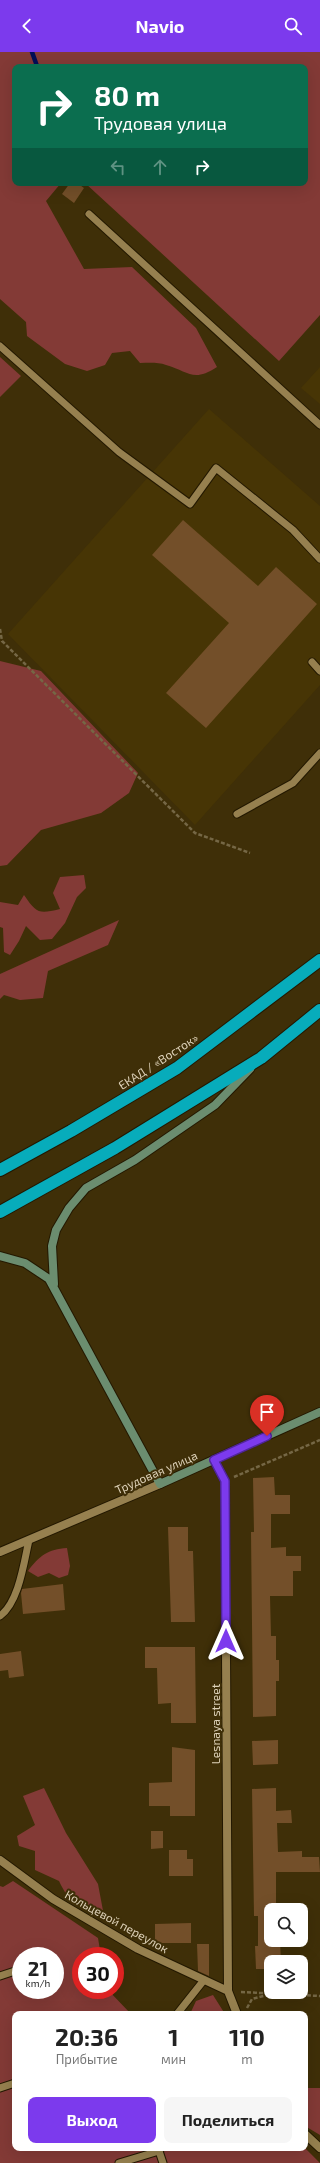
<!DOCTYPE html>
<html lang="ru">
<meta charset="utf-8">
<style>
:root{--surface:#fff;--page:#f6f6f6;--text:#222;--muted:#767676;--accent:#7c3aed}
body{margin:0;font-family:"Exo 2",sans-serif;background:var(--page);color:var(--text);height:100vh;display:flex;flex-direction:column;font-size:15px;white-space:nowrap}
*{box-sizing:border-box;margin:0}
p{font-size:13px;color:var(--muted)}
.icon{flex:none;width:22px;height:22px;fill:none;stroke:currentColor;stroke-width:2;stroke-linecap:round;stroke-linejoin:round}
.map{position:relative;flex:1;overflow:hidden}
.details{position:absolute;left:12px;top:1959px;width:296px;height:140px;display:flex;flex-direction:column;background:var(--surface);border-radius:8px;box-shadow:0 4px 16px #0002}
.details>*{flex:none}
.hud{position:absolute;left:12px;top:12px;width:296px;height:122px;border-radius:8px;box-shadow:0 4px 16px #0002;background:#0b6e4f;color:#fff;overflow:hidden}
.fabs{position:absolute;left:264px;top:1851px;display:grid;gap:8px}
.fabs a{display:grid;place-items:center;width:44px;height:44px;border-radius:8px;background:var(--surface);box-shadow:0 4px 16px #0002;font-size:20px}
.speed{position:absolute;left:12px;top:1895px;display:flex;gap:8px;font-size:20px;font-weight:700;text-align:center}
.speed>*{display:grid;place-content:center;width:52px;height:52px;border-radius:50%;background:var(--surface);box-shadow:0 4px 16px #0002;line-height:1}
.speed small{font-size:10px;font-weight:400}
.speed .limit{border:6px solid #d22;background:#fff;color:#111}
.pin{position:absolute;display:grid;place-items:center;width:34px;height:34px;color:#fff;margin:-41px -17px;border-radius:50% 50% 50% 0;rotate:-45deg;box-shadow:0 0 4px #0007}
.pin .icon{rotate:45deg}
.me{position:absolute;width:44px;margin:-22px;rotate:0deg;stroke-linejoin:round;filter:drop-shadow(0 0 3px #0008)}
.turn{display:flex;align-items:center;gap:14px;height:84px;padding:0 16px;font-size:18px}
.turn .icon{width:52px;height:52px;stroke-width:2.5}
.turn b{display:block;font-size:28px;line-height:34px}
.lanes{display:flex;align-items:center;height:38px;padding:0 16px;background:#0003;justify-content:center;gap:20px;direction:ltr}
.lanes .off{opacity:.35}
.eta{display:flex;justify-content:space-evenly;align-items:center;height:68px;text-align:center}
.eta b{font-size:24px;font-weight:700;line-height:28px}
.action{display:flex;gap:8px;margin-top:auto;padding:8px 16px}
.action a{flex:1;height:46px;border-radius:8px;background:var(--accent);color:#fff;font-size:16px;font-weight:700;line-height:46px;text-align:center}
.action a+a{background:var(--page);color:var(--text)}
header{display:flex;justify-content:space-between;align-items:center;height:52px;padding:0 16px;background:var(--accent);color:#fff;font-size:18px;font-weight:700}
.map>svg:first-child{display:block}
</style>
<header><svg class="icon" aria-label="back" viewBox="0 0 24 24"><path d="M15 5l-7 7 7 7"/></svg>Navio<svg class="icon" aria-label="search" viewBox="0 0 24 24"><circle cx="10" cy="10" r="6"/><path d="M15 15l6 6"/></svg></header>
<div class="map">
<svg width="320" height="2111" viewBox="0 0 320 2111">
<rect width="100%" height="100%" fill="#3f2f08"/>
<!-- built -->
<path fill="#473505" d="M320,315V352L301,336Z
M209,357L320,454V633L195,773L8,582Z"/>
<!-- green -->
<path fill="#833a36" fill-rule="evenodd" d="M0,0H320V263L279,309L85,131H305V15H15V131H61L46,149L84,217L132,215L196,276L217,315C193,331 188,319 166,313C158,310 148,311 140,311L130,299L112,301L105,313L87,319L65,312L27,284L26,270L0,247Z
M0,305L21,324L0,345Z
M0,609L41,619L138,721L129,741L101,761L41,778L7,813L0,814Z
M84,823L86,836L77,845L65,871L52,887L40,888L26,874L19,889L10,903L4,900L3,876L0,875V850L18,853L24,843C37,862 39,862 60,857L53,841L60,825Z
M119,868L108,893L48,919L43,946L20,948L4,943L0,947V922Z
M67,1496L70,1514L68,1523L59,1526L49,1521L38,1525L28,1519C39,1504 48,1497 67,1496Z
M44,1736L66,1781L98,1832L104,1864C78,1856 71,1854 59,1829L35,1818V1799L19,1794L17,1784L35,1773L23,1744Z
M13,1829L98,1886L101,1904H81V1938H108L131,1962H15V2096H305L320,2111H0V1834L3,1835ZM21,1904H55V1938H21Z
M213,1943L225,1962H190L196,1949Z
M305,2036H320V2083L305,2074Z"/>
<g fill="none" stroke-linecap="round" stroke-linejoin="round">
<!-- stream -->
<path stroke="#030e55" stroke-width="4.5" d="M32,0L37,14"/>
</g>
<!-- building -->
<path fill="#734f29" d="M70,131H77L84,136L74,151L62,142Z
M183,468L258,534L276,515L317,552L206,676L166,641L229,571L152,503Z
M274,1425L275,1443H290V1462H271V1496L286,1495V1504H301V1519H293V1544H270L271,1584H276V1608H279V1629H276V1664L253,1665L251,1480H254L253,1426Z
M168,1475H188V1499H193L195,1570H171Z
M63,1532L65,1558L23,1562L21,1541L22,1537Z
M145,1595H195L196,1671H171V1651L158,1652L157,1616H145Z
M21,1599L24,1624L9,1626L8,1618L0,1619V1602Z
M278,1688V1712L253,1713L252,1689Z
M172,1695L195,1698V1764H170V1754H149V1731L172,1730Z
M276,1736V1759L291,1758L292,1771H277L278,1800L302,1799V1805H319L320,1820H276V1858H271V1888H280L281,1910H271V1917H256L255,1894H258V1864H254L252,1737Z
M151,1779H163V1796L151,1797Z
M169,1798H187V1807H193V1824H169Z
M191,1871V1891H155V1872Z
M197,1892H209V1924L198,1919Z"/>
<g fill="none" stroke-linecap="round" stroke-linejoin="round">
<!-- lane casing -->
<g stroke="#231800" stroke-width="9">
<path id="lane" d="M89,162L320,373
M0,294L119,400L190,452L216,416L293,478L320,507
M312,610L320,619
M237,762L293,731L320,701
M0,1564C19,1550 24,1510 29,1488
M0,1924L21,1917
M177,1962L204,1928
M0,2036L15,2031
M161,2096L159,2099L163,2111
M119,2111L159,2099"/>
</g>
<!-- street casing -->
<g stroke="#231800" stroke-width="10">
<path id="street" d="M214,1408L225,1429L228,1939
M0,1500L160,1432
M0,1808L53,1847L138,1897L228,1939L237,1962
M305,2082L320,2096"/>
</g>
<!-- secondary casing -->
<g stroke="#231800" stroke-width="10">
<path id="secondary" d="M0,1204L25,1211L49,1227L160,1432L320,1360
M54,1232L52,1194L56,1178L69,1156L86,1136L135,1108L215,1053L250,1017"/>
</g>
<!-- highway casing -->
<g stroke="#231800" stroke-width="14">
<path id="highway" d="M0,1118L71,1079L177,1016L320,908
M0,1160L115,1096L261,1006L320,958"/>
</g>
<!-- path -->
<path stroke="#756745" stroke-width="2.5" stroke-dasharray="4 2" stroke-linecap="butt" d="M0,577L2,589L195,781L250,801
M234,1425L320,1388
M241,1940L320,1944
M247,1956L252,1947L267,1943"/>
<!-- lane -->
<use href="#lane" stroke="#96804f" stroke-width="7"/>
<!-- street -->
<use href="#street" stroke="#96804f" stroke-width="8"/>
<!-- secondary -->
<use href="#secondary" stroke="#6b8d6f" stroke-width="8"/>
<!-- highway -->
<use href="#highway" stroke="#07acbb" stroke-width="12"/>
</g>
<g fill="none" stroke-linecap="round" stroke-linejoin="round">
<!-- route casing -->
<g stroke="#51269a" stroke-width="10">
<path id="route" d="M226,1589L225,1429L214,1408L267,1384"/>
</g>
<!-- route -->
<use href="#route" stroke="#7c3aed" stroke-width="7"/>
</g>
<g text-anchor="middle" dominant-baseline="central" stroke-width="4" stroke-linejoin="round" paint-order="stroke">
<!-- street labels -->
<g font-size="12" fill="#ddd1b8" stroke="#3f2f08">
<text transform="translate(158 1009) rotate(-33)">ЕКАД / «Восток»</text>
<text transform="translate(156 1420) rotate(-24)">Трудовая улица</text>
<text transform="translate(215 1672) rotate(-90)">Lesnaya street</text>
<text transform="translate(117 1869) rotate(29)">Кольцевой переулок</text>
</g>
</g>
</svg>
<div class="fabs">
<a><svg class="icon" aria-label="search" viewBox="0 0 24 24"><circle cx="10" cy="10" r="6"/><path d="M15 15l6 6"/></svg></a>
<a><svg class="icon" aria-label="layers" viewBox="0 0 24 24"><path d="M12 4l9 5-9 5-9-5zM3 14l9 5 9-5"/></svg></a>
</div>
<div class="speed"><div>21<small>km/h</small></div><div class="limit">30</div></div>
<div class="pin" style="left:267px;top:1384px;background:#d93025"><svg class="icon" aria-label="arrive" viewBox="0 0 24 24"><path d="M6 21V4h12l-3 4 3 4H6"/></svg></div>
<svg class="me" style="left:226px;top:1589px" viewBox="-20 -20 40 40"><path d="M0-17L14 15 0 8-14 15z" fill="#7c3aed" stroke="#fff" stroke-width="4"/></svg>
<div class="hud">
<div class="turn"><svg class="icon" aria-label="right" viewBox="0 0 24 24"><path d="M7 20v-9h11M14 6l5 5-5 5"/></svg><div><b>80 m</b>Трудовая улица</div></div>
<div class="lanes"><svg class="icon off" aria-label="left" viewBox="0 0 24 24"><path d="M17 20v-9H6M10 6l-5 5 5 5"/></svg><svg class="icon off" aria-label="ahead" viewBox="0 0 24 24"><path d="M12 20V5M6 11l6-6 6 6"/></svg><svg class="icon" aria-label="right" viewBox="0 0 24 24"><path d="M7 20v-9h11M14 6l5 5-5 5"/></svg></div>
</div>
<section class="details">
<div class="eta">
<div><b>20:36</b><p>Прибытие</p></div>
<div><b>1</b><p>мин</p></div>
<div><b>110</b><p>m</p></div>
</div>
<div class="action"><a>Выход</a><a>Поделиться</a></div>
</section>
</div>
